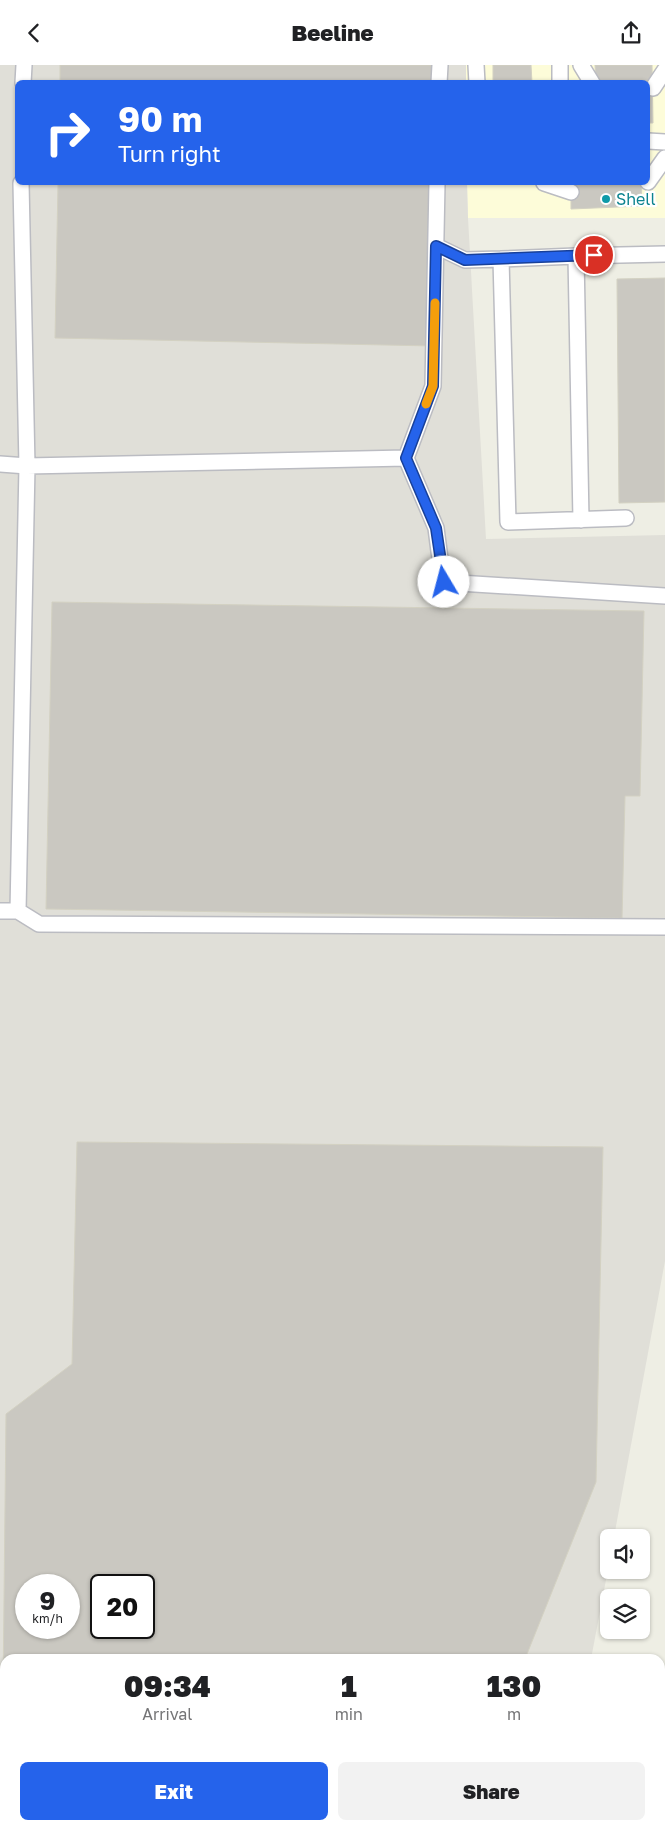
<!DOCTYPE html>
<style>
:root{--surface:#fff;--page:#f2f2f2;--text:#202124;--muted:#757577;--accent:#2563eb}
body{margin:0;font-family:"Golos Text",sans-serif;background:var(--page);color:var(--text);height:100vh;display:flex;flex-direction:column;font-size:19px;white-space:nowrap}
*{box-sizing:border-box;margin:0}
p{font-size:16px;color:var(--muted)}
.icon{flex:none;width:28px;height:28px;fill:none;stroke:currentColor;stroke-width:2;stroke-linecap:round;stroke-linejoin:round}
.map{position:relative;flex:1;overflow:hidden}
.panel{position:absolute;left:0px;top:1589px;width:665px;height:176px;display:flex;flex-direction:column;background:var(--surface);border-radius:15px 15px 0 0;box-shadow:0 1px 4px #0004}
.panel>*{flex:none}
.top-card{position:absolute;left:15px;top:15px;width:635px;height:105px;border-radius:8px;box-shadow:0 1px 4px #0004;background:#2563eb;color:#fff;overflow:hidden}
.tools{position:absolute;left:600px;top:1464px;display:grid;gap:10px}
.tools a{display:grid;place-items:center;width:50px;height:50px;border-radius:8px;background:var(--surface);box-shadow:0 1px 4px #0004;font-size:25px}
.speed{position:absolute;left:15px;top:1509px;display:flex;gap:10px;font-size:25px;font-weight:700;text-align:center}
.speed>*{display:grid;place-content:center;width:65px;height:65px;border-radius:50%;background:var(--surface);box-shadow:0 1px 4px #0004;line-height:1}
.speed small{font-size:12px;font-weight:400}
.speed .limit{border:2px solid #111;border-radius:8px;background:#fff;color:#111}
.pin{position:absolute;display:grid;place-items:center;width:42px;height:42px;color:#fff;margin:-21px;border:2px solid #fff;border-radius:50%;box-shadow:0 1px 5px #0007}
.me{position:absolute;width:55px;margin:-28px;rotate:352deg;stroke-linejoin:round;filter:drop-shadow(0 0 4px #0008)}
.turn{display:flex;align-items:center;gap:18px;height:105px;padding:0 20px;font-size:22px}
.turn .icon{width:65px;height:65px;stroke-width:2.5}
.turn b{display:block;font-size:35px;line-height:42px}
.eta{display:flex;justify-content:space-evenly;align-items:center;height:85px;text-align:center}
.eta b{font-size:30px;font-weight:800;line-height:35px}
.button{display:flex;gap:10px;margin-top:auto;padding:10px 20px}
.button a{flex:1;height:58px;border-radius:8px;background:var(--accent);color:#fff;font-size:20px;font-weight:800;line-height:58px;text-align:center}
.button a+a{background:var(--page);color:var(--text)}
header{display:flex;justify-content:space-between;align-items:center;height:65px;padding:0 20px;background:var(--surface);font-size:22px;font-weight:800}
.map>svg:first-child{display:block}
</style>
<header><svg class="icon" aria-label="back" viewBox="0 0 24 24"><path d="M15 5l-7 7 7 7"/></svg>Beeline<svg class="icon" aria-label="share" viewBox="0 0 24 24"><path d="M12 15V3M7 8l5-5 5 5M5 13v7h14v-7"/></svg></header>
<div class="map">
<svg width="665" height="1764" viewBox="0 0 665 1764">
<rect width="100%" height="100%" fill="#eeeee4"/>
<!-- commercial -->
<path fill="#fdfcd9" d="M466,0H665V153H468L467,118H648V18L466,17Z"/>
<!-- industrial -->
<path fill="#e0dfd8" fill-rule="evenodd" d="M0,0H466V18H18V118H467L468,153L486,474L665,470V1196L614,1472H609V1499L591,1594H5V1760H502L498,1764H0ZM26,1520H69V1562H26ZM101,1520H144V1562H101Z"/>
<!-- building -->
<path fill="#cac8c1" stroke="#d3d1c2" fill-rule="evenodd" d="M60,0H437V18H60Z
M493,0H531L532,18H493Z
M595,0H652L653,58H648V18H596Z
M58,118H435L432,281L55,273Z
M571,118H642L641,141L571,144Z
M665,213V437L619,438L617,214Z
M52,537L644,546L640,731H625L622,853L46,844Z
M77,1077L603,1082L596,1417L525,1594H5V1720H2L6,1349L72,1299ZM26,1520H69V1562H26ZM101,1520H144V1562H101Z
M61,1760H317L318,1764H62Z"/>
<g fill="none" stroke-linecap="round" stroke-linejoin="round">
<!-- service casing -->
<g stroke="#bbbcc2" stroke-width="18">
<path id="service" d="M476,0L477,18
M560,0V18
M581,0L592,18
M23,18L24,0
M439,18L440,0
M653,23L665,5
M648,76L665,77
M648,117L665,93
M437,118L433,321L406,393L436,463L443,517L665,531
M544,118L571,127
M436,181L465,195L501,194
M576,191L501,194L508,457L626,453
M0,399L27,401L406,393
M581,455L576,191L665,189
M0,846H18L27,401L21,118
M18,846L39,859L665,862"/>
</g>
<!-- service -->
<use href="#service" stroke="#fff" stroke-width="15"/>
</g>
<g fill="none" stroke-linecap="round" stroke-linejoin="round">
<!-- route casing -->
<g stroke="#184099" stroke-width="12">
<path id="route" d="M444,517L436,463L406,393L433,321L436,181L465,195L594,190"/>
</g>
<!-- route -->
<use href="#route" stroke="#2563eb" stroke-width="9"/>
<!-- slow -->
<path stroke="#f59e0b" stroke-width="9" d="M426,339L433,321L435,238"/>
</g>
<!-- markers -->
<circle fill="#0f9aa8" stroke="#fff" stroke-width="2" cx="606" cy="134" r="5"/>
<g text-anchor="middle" dominant-baseline="central" stroke-width="4.5" stroke-linejoin="round" paint-order="stroke">
<!-- culture labels -->
<g font-size="16" fill="#0d838f" stroke="#fff" text-anchor="start">
<text x="616" y="134">Shell</text>
</g>
</g>
</svg>
<div class="tools">
<a><svg class="icon" aria-label="sound" viewBox="0 0 24 24"><path d="M4 9h4l5-4v14l-5-4H4zM17 9q2 3 0 6"/></svg></a>
<a><svg class="icon" aria-label="layers" viewBox="0 0 24 24"><path d="M12 4l9 5-9 5-9-5zM3 14l9 5 9-5"/></svg></a>
</div>
<div class="speed"><div>9<small>km/h</small></div><div class="limit">20</div></div>
<div class="pin" style="left:594px;top:190px;background:#d93025"><svg class="icon" aria-label="arrive" viewBox="0 0 24 24"><path d="M6 21V4h12l-3 4 3 4H6"/></svg></div>
<svg class="me" style="left:444px;top:517px" viewBox="-20 -20 40 40"><circle r="19" fill="#fff"/><path d="M0-13L10 11 0 6-10 11z" fill="#2563eb"/></svg>
<div class="top-card">
<div class="turn"><svg class="icon" aria-label="right" viewBox="0 0 24 24"><path d="M7 20v-9h11M14 6l5 5-5 5"/></svg><div><b>90 m</b>Turn right</div></div>
</div>
<section class="panel">
<div class="eta">
<div><b>09:34</b><p>Arrival</p></div>
<div><b>1</b><p>min</p></div>
<div><b>130</b><p>m</p></div>
</div>
<div class="button"><a>Exit</a><a>Share</a></div>
</section>
</div>
